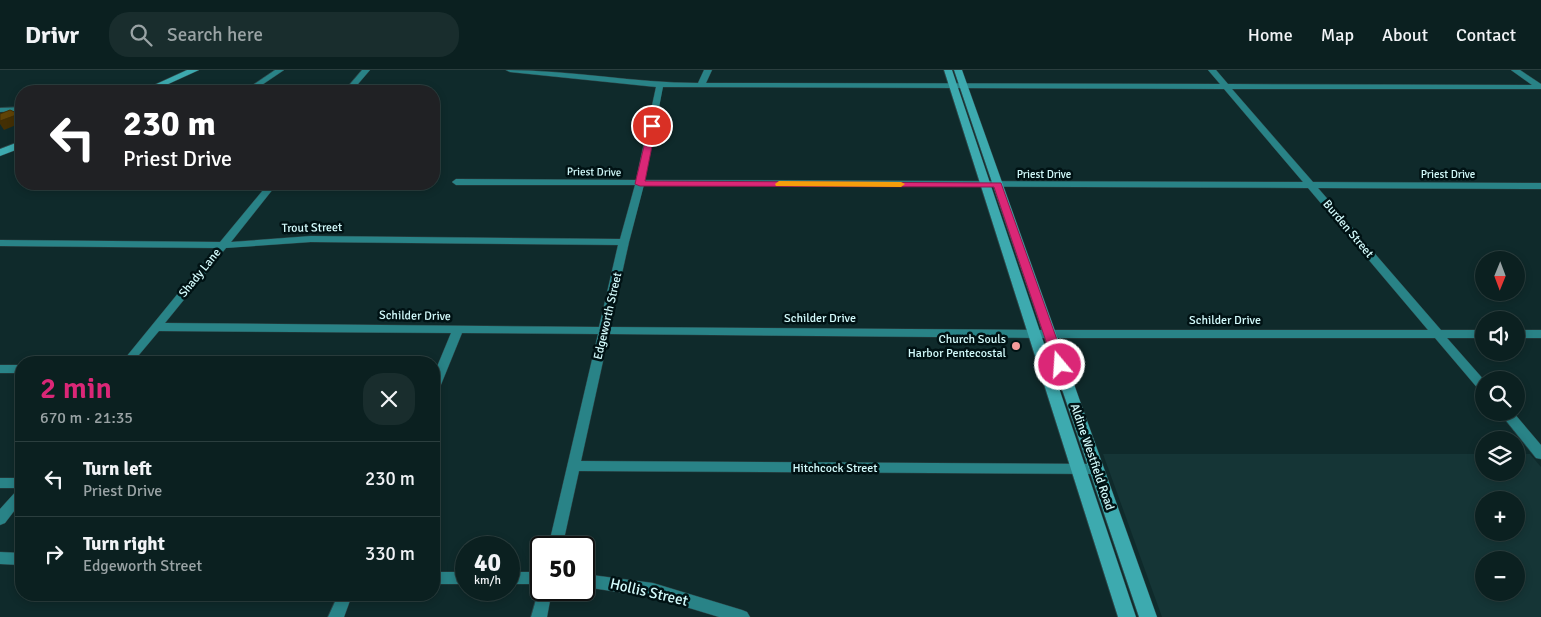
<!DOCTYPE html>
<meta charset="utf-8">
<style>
:root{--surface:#0b2020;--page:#192d2d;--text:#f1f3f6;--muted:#9aa3a5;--line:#2b3e3e;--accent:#db2777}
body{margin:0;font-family:Signika,sans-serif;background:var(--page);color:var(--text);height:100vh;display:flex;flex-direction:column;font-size:19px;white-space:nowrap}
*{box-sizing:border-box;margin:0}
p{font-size:16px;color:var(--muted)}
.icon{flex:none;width:28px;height:28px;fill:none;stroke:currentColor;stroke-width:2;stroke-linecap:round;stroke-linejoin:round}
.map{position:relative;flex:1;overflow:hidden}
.sheet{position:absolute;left:15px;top:286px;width:425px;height:245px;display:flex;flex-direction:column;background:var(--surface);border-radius:20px;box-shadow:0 2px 8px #0003,0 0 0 1px var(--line)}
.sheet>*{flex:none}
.guide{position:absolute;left:15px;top:15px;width:425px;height:105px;border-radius:20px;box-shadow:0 2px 8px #0003,0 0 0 1px var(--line);background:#202124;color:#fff;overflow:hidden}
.needle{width:32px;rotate:181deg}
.tools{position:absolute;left:1475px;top:181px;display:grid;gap:10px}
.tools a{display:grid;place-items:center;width:50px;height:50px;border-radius:50%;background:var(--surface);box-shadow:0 2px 8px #0003,0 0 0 1px var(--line);font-size:25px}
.speed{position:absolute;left:455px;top:466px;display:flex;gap:10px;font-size:25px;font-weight:700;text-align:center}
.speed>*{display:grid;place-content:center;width:65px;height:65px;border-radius:50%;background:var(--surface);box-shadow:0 2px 8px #0003,0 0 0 1px var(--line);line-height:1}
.speed small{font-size:12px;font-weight:400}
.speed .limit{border:2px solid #111;border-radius:8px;background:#fff;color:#111}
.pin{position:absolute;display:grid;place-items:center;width:42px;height:42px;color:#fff;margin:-21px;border:2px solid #fff;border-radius:50%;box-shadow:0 1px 5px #0007}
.me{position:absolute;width:55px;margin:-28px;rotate:342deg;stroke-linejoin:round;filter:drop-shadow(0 0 4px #0008)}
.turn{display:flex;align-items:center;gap:18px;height:105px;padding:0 25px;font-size:22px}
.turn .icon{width:65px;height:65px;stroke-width:2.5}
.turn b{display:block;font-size:35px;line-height:42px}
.round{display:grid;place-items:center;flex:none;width:52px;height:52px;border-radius:20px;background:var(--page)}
.headline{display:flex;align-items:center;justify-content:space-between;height:85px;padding:0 25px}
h1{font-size:30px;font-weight:600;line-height:38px;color:var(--accent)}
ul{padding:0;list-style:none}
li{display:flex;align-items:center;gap:15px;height:75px;padding:0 25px;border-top:1px solid var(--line)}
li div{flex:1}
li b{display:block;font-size:19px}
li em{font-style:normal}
header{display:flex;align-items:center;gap:30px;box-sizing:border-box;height:70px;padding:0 25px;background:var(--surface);border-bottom:1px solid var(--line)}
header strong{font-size:24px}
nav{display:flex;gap:28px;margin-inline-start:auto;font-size:18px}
.search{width:350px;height:45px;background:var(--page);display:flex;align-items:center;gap:12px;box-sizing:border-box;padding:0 18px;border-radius:20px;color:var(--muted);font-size:19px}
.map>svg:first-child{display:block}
</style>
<header>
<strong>Drivr</strong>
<div class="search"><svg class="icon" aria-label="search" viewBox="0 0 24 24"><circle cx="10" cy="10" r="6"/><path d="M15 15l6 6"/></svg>Search here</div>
<nav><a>Home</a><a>Map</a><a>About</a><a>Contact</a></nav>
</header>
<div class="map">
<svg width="1541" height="547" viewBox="0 0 1541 547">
<rect width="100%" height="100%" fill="#0f2a2b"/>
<!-- built -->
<path fill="#153536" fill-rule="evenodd" d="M1103,384H1484V402H1516V384H1530L1541,397V547H1162ZM1484,430H1516V462H1484ZM1484,490H1516V522H1484Z"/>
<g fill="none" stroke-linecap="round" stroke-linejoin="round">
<!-- minor casing -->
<g stroke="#2e4547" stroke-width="1">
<path id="minor" d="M275,0H284L253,21H244Z
M362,0H370L352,21H344Z
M506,0C571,0 634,13 698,13L704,0H712L706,13L1220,14L1208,0H1216L1228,14L1532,15L1511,0H1520L1541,14V19H1232L1313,112L1541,113V119L1318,118L1441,260H1484V268H1447L1484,310V322L1480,321L1435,268H1041L609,264L581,391L1096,394L1101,395L1103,399L1101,403L1096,404L579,401L562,478H548L598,264L462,263L440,317L438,320L434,321V304L451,263L159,261L133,292H122L215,178L0,176V170L220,172L268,114H277L231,172L311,166L620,169L635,115H456L452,112L456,109L636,110L656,17L510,2ZM663,17L1224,19L1303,112L645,110ZM644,115L1308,118L1428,260H1041L610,257L629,172ZM311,172L618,175L599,257L165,253L226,178Z
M21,37V41L0,42V38Z
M1516,260H1541V268H1516Z
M0,295H21V303H0Z
M1499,342H1513L1541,375V389L1536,388Z
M0,408H21V432L5,453L0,455V439L19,418H0Z
M0,482L21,483V495L0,494Z
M434,502H466V514H434Z
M509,502H541V514H509Z
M584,504L653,513L742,540L747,542L750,547H719L653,527L584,517Z
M540,515H541V520H552L547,547H531Z
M338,525H352L344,547H328Z"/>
</g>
<!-- major casing -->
<g stroke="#2e4547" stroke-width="1">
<path id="major" d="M187,0H199L153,21H141Z
M944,0H952L1136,547H1118Z
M954,0H962L1157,547H1139Z
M21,71V78L0,86V79Z"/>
</g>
<!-- minor -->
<use href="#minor" fill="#298387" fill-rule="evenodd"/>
<!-- major -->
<use href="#major" fill="#3daaaf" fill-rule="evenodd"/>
</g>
<!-- shaded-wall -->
<path fill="#432f04" d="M19,44L21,46V53L4,60L0,54V51Z"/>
<!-- building -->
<path fill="#604306" stroke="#432f04" d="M10,40L19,44L0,51V44Z"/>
<!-- route -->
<path fill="#db2777" stroke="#8e194d" d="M649,55L656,56L645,111L1001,113L1066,295L1060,299L1054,295L994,117L640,116L635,114Z"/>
<!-- slow -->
<path fill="#f59e0b" d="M779,111L901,112L905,114L901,117L776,116L775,114Z"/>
<!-- markers -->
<circle fill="#f59b9b" stroke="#001214" stroke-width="2" cx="1016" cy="276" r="5"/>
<g text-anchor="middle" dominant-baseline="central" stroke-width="5" stroke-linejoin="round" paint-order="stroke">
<!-- far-street labels -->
<g font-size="11" fill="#d3fbfc" stroke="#001214">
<text transform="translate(594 102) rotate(1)">Priest Drive</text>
<text x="1044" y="104">Priest Drive</text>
<text x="1448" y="104">Priest Drive</text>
</g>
<!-- street labels -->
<g font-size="12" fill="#d3fbfc" stroke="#001214">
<text transform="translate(312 158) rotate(-1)">Trout Street</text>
<text transform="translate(1348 159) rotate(50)">Burden Street</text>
<text transform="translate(200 203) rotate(-51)">Shady Lane</text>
<text transform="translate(415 246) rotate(1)">Schilder Drive</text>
<text transform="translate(608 246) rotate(-77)">Edgeworth Street</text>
<text x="820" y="248">Schilder Drive</text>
<text x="1225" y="250">Schilder Drive</text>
<text transform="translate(1092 387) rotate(71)">Aldine Westfield Road</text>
<text x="835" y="398">Hitchcock Street</text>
</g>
<!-- poi labels -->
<g font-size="12" fill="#d3fbfc" stroke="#001214" text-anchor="end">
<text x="1006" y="269">Church Souls<tspan x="1006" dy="14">Harbor Pentecostal</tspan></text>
</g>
<!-- near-street labels -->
<g font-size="15" fill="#d3fbfc" stroke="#001214">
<text transform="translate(649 522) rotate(13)">Hollis Street</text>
</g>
</g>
</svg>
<div class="tools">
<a><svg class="needle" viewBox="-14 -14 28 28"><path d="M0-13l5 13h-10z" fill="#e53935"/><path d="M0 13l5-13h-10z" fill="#9aa3a5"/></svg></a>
<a><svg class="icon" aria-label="sound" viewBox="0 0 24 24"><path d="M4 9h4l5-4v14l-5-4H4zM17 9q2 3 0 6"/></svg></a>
<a><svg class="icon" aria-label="search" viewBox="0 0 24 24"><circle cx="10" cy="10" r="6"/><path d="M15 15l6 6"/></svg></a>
<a><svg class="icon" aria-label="layers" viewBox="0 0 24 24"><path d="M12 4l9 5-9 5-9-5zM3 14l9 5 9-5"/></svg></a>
<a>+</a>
<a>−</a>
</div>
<div class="speed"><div>40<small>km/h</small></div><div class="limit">50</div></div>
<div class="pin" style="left:652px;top:56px;background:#d93025"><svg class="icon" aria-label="arrive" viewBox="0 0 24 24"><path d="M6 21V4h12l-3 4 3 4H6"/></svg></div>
<svg class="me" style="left:1060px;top:295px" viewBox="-20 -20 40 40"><circle r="17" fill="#db2777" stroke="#fff" stroke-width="3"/><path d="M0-11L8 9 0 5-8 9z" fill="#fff"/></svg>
<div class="guide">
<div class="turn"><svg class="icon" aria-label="left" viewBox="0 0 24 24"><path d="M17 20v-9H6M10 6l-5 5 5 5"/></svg><div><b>230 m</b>Priest Drive</div></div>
</div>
<section class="sheet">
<div class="headline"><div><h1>2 min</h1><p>670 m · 21:35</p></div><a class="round"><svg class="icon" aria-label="close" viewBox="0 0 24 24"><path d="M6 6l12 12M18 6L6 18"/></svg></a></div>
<ul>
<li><svg class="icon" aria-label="left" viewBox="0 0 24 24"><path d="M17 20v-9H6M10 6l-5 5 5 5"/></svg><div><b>Turn left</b><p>Priest Drive</p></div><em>230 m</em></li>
<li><svg class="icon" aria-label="right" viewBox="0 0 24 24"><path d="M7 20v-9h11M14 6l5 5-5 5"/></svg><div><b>Turn right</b><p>Edgeworth Street</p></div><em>330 m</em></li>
</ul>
</section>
</div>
